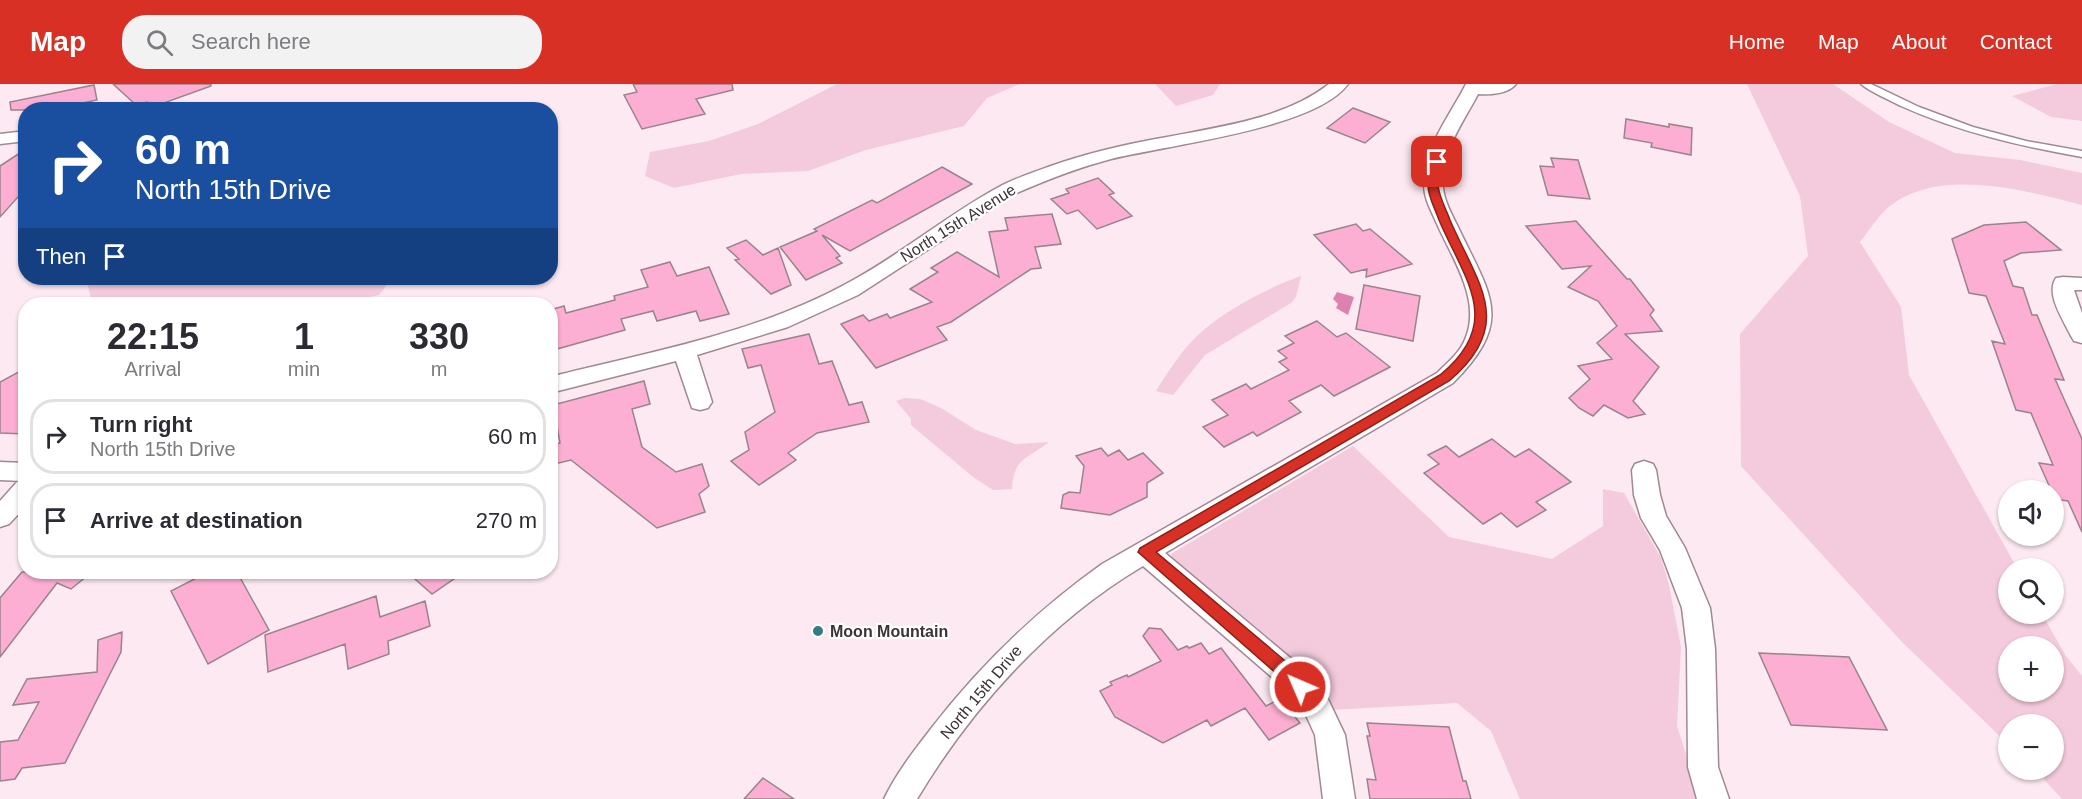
<!DOCTYPE html>
<meta charset="utf-8">
<style>
:root{--surface:#fff;--page:#f2f2f3;--text:#2b2b33;--muted:#7c7c81;--line:#e1e1e2;--accent:#d93025}
body{margin:0;font-family:Arial,sans-serif;background:var(--page);color:var(--text);height:100vh;display:flex;flex-direction:column;font-size:22px;white-space:nowrap}
*{box-sizing:border-box;margin:0}
p{font-size:20px;color:var(--muted)}
.icon{flex:none;width:33px;height:33px;fill:none;stroke:currentColor;stroke-width:2;stroke-linecap:round;stroke-linejoin:round}
.map{position:relative;flex:1;overflow:hidden}
.side{position:absolute;left:18px;top:213px;width:540px;height:282px;display:flex;flex-direction:column;background:var(--surface);border-radius:24px;box-shadow:0 2px 4px #0004}
.side>*{flex:none}
.hud{position:absolute;left:18px;top:18px;width:540px;height:183px;border-radius:24px;box-shadow:0 2px 4px #0004;background:#1a4fa0;color:#fff;overflow:hidden}
.fabs{position:absolute;left:1998px;top:396px;display:grid;gap:12px}
.fabs a{display:grid;place-items:center;width:66px;height:66px;border-radius:50%;background:var(--surface);box-shadow:0 2px 4px #0004;font-size:30px}
.pin{position:absolute;display:grid;place-items:center;width:51px;height:51px;color:#fff;margin:-26px;border-radius:12px;box-shadow:0 3px 9px #0006}
.me{position:absolute;width:66px;margin:-33px;rotate:315deg;stroke-linejoin:round;filter:drop-shadow(0 0 4px #0008)}
.turn{display:flex;align-items:center;gap:21px;height:126px;padding:0 18px;font-size:27px}
.turn .icon{width:78px;height:78px;stroke-width:2.5}
.turn b{display:block;font-size:42px;line-height:51px}
.then{display:flex;align-items:center;height:57px;padding:0 18px;background:#0003;gap:12px;font-size:22px}
.eta{display:flex;justify-content:space-evenly;align-items:center;height:102px;text-align:center}
.eta b{font-size:36px;font-weight:700;line-height:42px}
ul{padding:0;list-style:none}
li{display:flex;align-items:center;gap:18px;height:75px;margin:0 12px 9px;padding:0 6px;border:3px solid var(--line);border-radius:24px}
li div{flex:1}
li b{display:block;font-size:22px}
li em{font-style:normal}
header{display:flex;align-items:center;gap:36px;box-sizing:border-box;height:84px;padding:0 30px;background:var(--accent);color:#fff}
header strong{font-size:28px}
nav{display:flex;gap:33px;margin-inline-start:auto;font-size:21px}
.search{width:420px;height:54px;background:var(--page);display:flex;align-items:center;gap:15px;box-sizing:border-box;padding:0 21px;border-radius:24px;color:var(--muted);font-size:22px}
.map>svg:first-child{display:block}
</style>
<header>
<strong>Map</strong>
<div class="search"><svg class="icon" aria-label="search" viewBox="0 0 24 24"><circle cx="10" cy="10" r="6"/><path d="M15 15l6 6"/></svg>Search here</div>
<nav><a>Home</a><a>Map</a><a>About</a><a>Contact</a></nav>
</header>
<div class="map">
<svg width="2082" height="715" viewBox="0 0 2082 715">
<rect width="100%" height="100%" fill="#fde9f1"/>
<!-- green -->
<path fill="#f3cbdc" fill-rule="evenodd" d="M837,0H1020L987,14L964,42L866,66L808,87L741,90L674,104L645,92L650,68L709,57L758,40Z
M1155,0H1220L1213,11L1176,22Z
M1747,0H1833L1889,38L1955,69L2020,76L2082,89V121C2025,106 1940,83 1890,122C1878,131 1869,147 1860,158L1901,223L1909,291L2017,484H2008V530H2042L2066,572L2082,592V715H2062L2035,686H2054V640H2008V660L1902,558L1741,382L1740,250L1808,172L1800,112ZM2054,562V608H2008V562Z
M2057,0H2082V37L2051,33L2012,12Z
M1301,192L1296,213L1291,219L1205,271L1173,311L1156,307C1168,288 1181,267 1198,251C1222,228 1269,203 1301,192Z
M86,194H392L379,211L335,220H96L92,219Z
M905,314L920,315L941,324L976,346L1015,360L1049,358C1026,376 1014,373 1012,405L993,406L973,393L911,341V335L896,317Z
M1353,362L1449,453L1552,475L1603,442V405L1624,409L1661,474L1669,501L1681,563L1677,642L1700,715H1520L1491,647L1457,619L1330,626L1173,478L1171,470Z"/>
<!-- water -->
<path fill="#de81ae" d="M1337,208L1354,213L1348,231L1336,224L1338,220L1333,215Z"/>
<!-- building -->
<path fill="#fdafd3" stroke="#9a838d" stroke-width="1.5" d="M113,0H211V2L153,23L147,18L136,21Z
M633,0H732L733,6L696,15L705,30L642,45L624,11L637,8Z
M94,1L97,16L50,26H11L10,18Z
M1353,24L1390,38L1365,59L1327,44Z
M1626,35L1669,43V40L1692,44L1691,71L1651,63L1652,59L1624,54Z
M26,65V104L0,133V82Z
M1551,74L1578,76L1590,115L1548,111L1540,82L1554,83Z
M942,83L972,100L850,167L822,151L840,172L836,174L842,179L806,196L780,163L817,147L814,145L872,116L877,119Z
M1098,94L1114,109L1109,111L1132,132L1097,145L1078,126L1067,130L1051,115L1069,109L1066,105Z
M1052,130L1061,160L1035,163L1041,184L1031,185L951,238L937,243L947,256L876,284L841,240L863,231L869,237L887,230L890,234L932,218L910,205L938,188L931,184L957,168L999,193L989,148L1008,146L1005,134Z
M1576,137L1627,195H1630L1654,226L1650,231L1662,247L1625,250L1659,283L1633,317L1645,330L1628,334L1604,321L1593,332L1579,324L1569,314L1590,295L1578,282L1612,275L1597,259L1617,242L1598,217L1568,203L1591,182L1562,185L1526,142Z
M2026,138L2061,166L2021,169L2004,177L2013,202L2023,204L2032,231H2037L2064,296L2055,295L2082,355V448L2068,417L2054,415V406H2051L2039,379L2053,381L2031,329L2016,326L1992,257L2005,260L1986,212L1969,209L1952,155L1984,141Z
M1356,140L1363,147L1370,145L1412,180L1366,193L1367,185L1351,189L1314,151Z
M746,156L763,171L778,164L791,201L771,210L735,176L739,175L727,164Z
M670,178L677,192L709,183L729,230L700,237L696,227L657,237L653,227L621,235L625,246L557,265L550,243V226L564,222L566,229L615,216L614,212L648,203L641,186Z
M1364,201L1420,212L1413,257L1356,245Z
M1317,237L1337,253L1346,249L1390,283L1334,312L1321,301L1289,317L1301,328L1257,352L1253,348L1224,363L1203,343L1228,331L1212,316L1246,300L1251,305L1289,286L1279,278L1287,274L1278,267L1294,259L1285,252Z
M809,250L819,280L832,277L849,321L862,318L869,338L817,349L788,369L796,376L759,401L731,377L749,366L745,348L775,328L761,281L748,284L742,265Z
M26,284V350L0,349V298Z
M644,297L650,320L632,325L642,363L676,388L702,380L709,402L699,410L705,428L657,444L571,376L550,381V362L560,359L553,321Z
M1492,355L1515,373L1529,365L1571,398L1536,418L1546,426L1517,443L1501,429L1483,440L1424,389L1439,380L1428,371L1446,362L1459,373Z
M1101,364L1108,372L1119,366L1128,376L1143,369L1163,389L1147,399V413L1110,431L1061,424L1063,411L1069,408L1080,409L1084,382L1076,372Z
M22,488H92L71,505L57,499L0,573V514Z
M208,488H237L269,546L208,580L171,507Z
M407,488H464L432,510Z
M376,512L380,533L425,517L430,542L388,557L389,570L348,585L345,560L268,588L265,551Z
M1149,544L1161,545L1178,566L1187,562L1189,564L1201,559L1209,570L1221,564L1266,622L1278,616L1285,625L1288,624L1300,639L1269,656L1245,624L1211,642L1207,636L1163,659L1115,633L1100,607L1112,601L1110,598L1127,591L1128,593L1161,577L1143,552Z
M122,548L121,568L65,679L22,684L15,695L0,697V658L18,656L39,618L13,621L27,595L97,588L98,556Z
M1759,569L1849,573L1887,646L1791,641Z
M1367,639L1449,643L1463,697H1466L1471,715H1370L1367,695L1376,696L1367,652H1370Z
M763,694L794,715H744Z"/>
<g fill="none" stroke-linecap="round" stroke-linejoin="round">
<!-- lane casing -->
<g stroke="#a08993" stroke-width="3">
<path id="lane" d="M1861,0H1871L1919,23L1973,43L2026,57L2082,67V73C2020,62 1959,48 1901,22C1888,15 1872,9 1861,0Z"/>
</g>
<!-- street casing -->
<g stroke="#a08993" stroke-width="3">
<path id="street" d="M1329,0H1348C1316,45 1166,61 1111,75C1077,84 1044,97 1012,111L858,211L788,243L697,271L712,318L708,324L700,326L692,324L676,277L550,309V293C650,268 753,250 844,201C898,173 944,133 997,104C1013,95 1031,89 1048,83C1087,69 1126,60 1167,53C1222,42 1284,35 1329,0Z
M1466,0H1516C1508,10 1490,11 1478,10C1464,37 1439,71 1443,103C1444,116 1451,129 1457,141C1490,211 1516,236 1453,299L1165,469L1294,577L1326,611L1345,651L1355,715H1323L1315,651L1305,629L1274,595L1143,482C1050,537 972,623 917,715H884C896,690 913,668 930,646C980,581 1035,528 1102,480L1437,289C1448,278 1461,268 1466,253C1481,215 1452,174 1437,140C1432,128 1424,115 1424,101C1422,66 1451,30 1466,0Z
M26,47V57L0,60V50Z
M2063,193L2082,194V206H2074L2082,229V259L2074,257L2071,252C2064,237 2045,210 2056,194Z
M1644,377L1653,380L1656,386L1660,411L1666,432L1685,464L1710,524L1715,565L1718,683L1729,715H1697L1688,683L1687,565L1682,524L1660,466L1641,434L1634,411L1632,386L1635,380Z
M0,378L26,379V422L9,440L0,443V417L17,398L22,397L0,396Z"/>
</g>
<!-- lane -->
<use href="#lane" fill="#fff" fill-rule="evenodd"/>
<!-- street -->
<use href="#street" fill="#fff" fill-rule="evenodd"/>
</g>
<!-- route -->
<path fill="#d93025" stroke="#8d1f18" stroke-width="1.5" d="M1437,75L1442,78C1441,85 1438,94 1438,101C1439,113 1446,125 1450,136C1477,199 1517,240 1449,297L1156,468L1290,581L1308,603L1306,608C1293,613 1286,600 1278,591L1138,468L1140,464L1440,291C1505,238 1464,195 1439,136C1435,124 1428,113 1428,101C1427,93 1430,85 1432,78Z"/>
<!-- markers -->
<circle fill="#337c80" stroke="#fff" stroke-width="2" cx="818" cy="547" r="6"/>
<g text-anchor="middle" dominant-baseline="central" stroke-width="4.5" stroke-linejoin="round" paint-order="stroke">
<!-- street labels -->
<g font-size="16" fill="#3c3237" stroke="#fff">
<text transform="translate(958 139) rotate(-32)">North 15th Avenue</text>
<text transform="translate(981 608) rotate(-50)">North 15th Drive</text>
</g>
<!-- poi labels -->
<g font-size="16" font-weight="bold" fill="#3c3237" stroke="#fff" text-anchor="start">
<text x="830" y="547">Moon Mountain</text>
</g>
</g>
</svg>
<div class="fabs">
<a><svg class="icon" aria-label="sound" viewBox="0 0 24 24"><path d="M4 9h4l5-4v14l-5-4H4zM17 9q2 3 0 6"/></svg></a>
<a><svg class="icon" aria-label="search" viewBox="0 0 24 24"><circle cx="10" cy="10" r="6"/><path d="M15 15l6 6"/></svg></a>
<a>+</a>
<a>−</a>
</div>
<div class="pin" style="left:1437px;top:78px;background:#d93025"><svg class="icon" aria-label="arrive" viewBox="0 0 24 24"><path d="M6 21V4h12l-3 4 3 4H6"/></svg></div>
<svg class="me" style="left:1300px;top:603px" viewBox="-20 -20 40 40"><circle r="17" fill="#d93025" stroke="#fff" stroke-width="3"/><path d="M0-11L8 9 0 5-8 9z" fill="#fff"/></svg>
<div class="hud">
<div class="turn"><svg class="icon" aria-label="right" viewBox="0 0 24 24"><path d="M7 20v-9h11M14 6l5 5-5 5"/></svg><div><b>60 m</b>North 15th Drive</div></div>
<div class="then">Then<svg class="icon" aria-label="arrive" viewBox="0 0 24 24"><path d="M6 21V4h12l-3 4 3 4H6"/></svg></div>
</div>
<section class="side">
<div class="eta">
<div><b>22:15</b><p>Arrival</p></div>
<div><b>1</b><p>min</p></div>
<div><b>330</b><p>m</p></div>
</div>
<ul>
<li><svg class="icon" aria-label="right" viewBox="0 0 24 24"><path d="M7 20v-9h11M14 6l5 5-5 5"/></svg><div><b>Turn right</b><p>North 15th Drive</p></div><em>60 m</em></li>
<li><svg class="icon" aria-label="arrive" viewBox="0 0 24 24"><path d="M6 21V4h12l-3 4 3 4H6"/></svg><div><b>Arrive at destination</b></div><em>270 m</em></li>
</ul>
</section>
</div>
